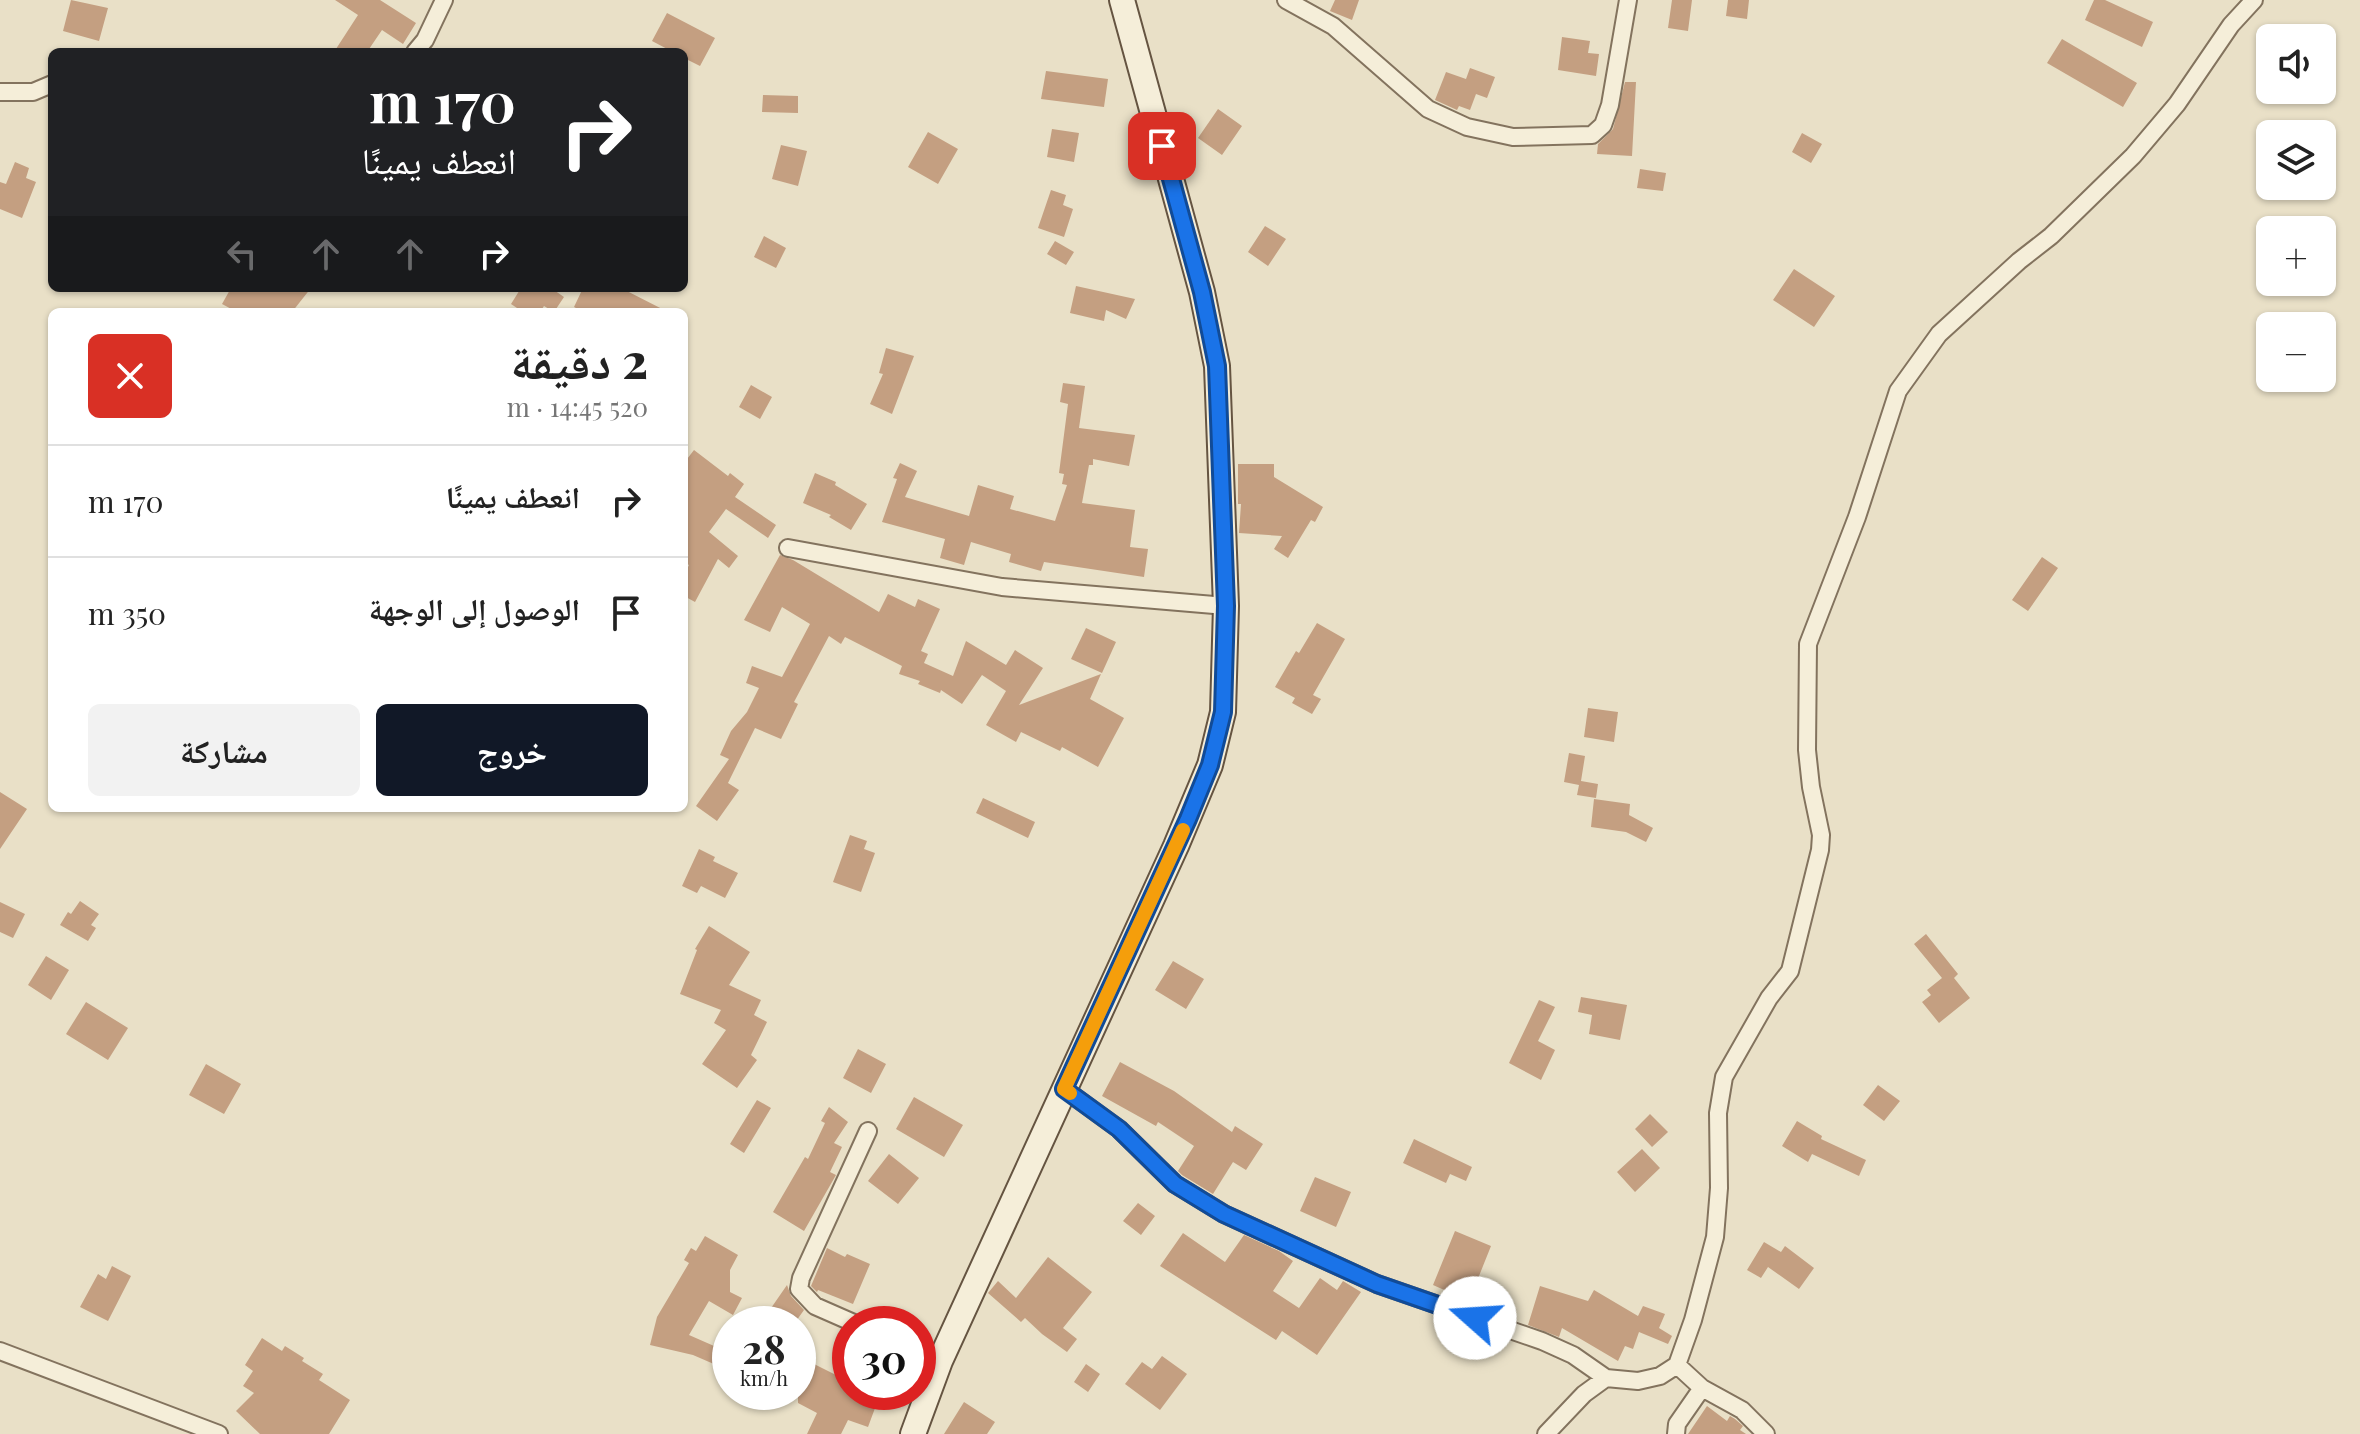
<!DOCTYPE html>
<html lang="ar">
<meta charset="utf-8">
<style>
:root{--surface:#fff;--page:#f2f2f2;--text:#222;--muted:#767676;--line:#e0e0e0;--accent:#111827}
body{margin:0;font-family:"Playfair Display","Noto Naskh Arabic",serif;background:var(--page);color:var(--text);direction:rtl;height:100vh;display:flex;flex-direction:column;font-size:30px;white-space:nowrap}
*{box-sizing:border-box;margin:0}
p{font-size:26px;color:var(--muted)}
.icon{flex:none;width:44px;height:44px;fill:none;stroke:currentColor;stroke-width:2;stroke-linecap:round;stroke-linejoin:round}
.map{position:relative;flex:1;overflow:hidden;direction:ltr}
.details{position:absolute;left:48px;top:308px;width:640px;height:504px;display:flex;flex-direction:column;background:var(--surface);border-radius:12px;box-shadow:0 2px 6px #0004;direction:rtl}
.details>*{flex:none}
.hud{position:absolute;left:48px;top:48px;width:640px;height:244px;border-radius:12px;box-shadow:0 2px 6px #0004;direction:rtl;background:#202124;color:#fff;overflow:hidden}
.fabs{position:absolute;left:2256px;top:24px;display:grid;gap:16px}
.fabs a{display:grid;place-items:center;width:80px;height:80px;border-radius:12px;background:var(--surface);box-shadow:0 2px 6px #0004;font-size:40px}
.speed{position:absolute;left:712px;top:1306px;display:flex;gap:16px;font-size:40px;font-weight:700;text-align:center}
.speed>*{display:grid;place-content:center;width:104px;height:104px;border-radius:50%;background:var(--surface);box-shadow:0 2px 6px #0004;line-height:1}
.speed small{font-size:20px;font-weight:400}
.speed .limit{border:12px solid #d22;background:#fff;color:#111}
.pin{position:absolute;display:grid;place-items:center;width:68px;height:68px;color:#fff;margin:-34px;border-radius:16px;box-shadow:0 4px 12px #0006}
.me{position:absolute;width:88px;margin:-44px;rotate:289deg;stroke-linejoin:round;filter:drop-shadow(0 0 6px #0008)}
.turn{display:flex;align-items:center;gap:28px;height:168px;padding:0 40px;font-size:36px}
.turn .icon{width:104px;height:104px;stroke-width:2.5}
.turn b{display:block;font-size:56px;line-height:68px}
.lanes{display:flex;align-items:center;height:76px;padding:0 40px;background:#0003;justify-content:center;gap:40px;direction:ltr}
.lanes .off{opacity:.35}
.round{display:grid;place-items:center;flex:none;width:84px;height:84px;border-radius:12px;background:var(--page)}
.overview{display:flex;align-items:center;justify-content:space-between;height:136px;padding:0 40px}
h1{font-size:48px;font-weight:800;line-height:60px}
.cta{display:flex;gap:16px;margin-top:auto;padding:16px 40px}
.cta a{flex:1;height:92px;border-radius:12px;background:var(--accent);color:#fff;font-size:32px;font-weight:800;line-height:92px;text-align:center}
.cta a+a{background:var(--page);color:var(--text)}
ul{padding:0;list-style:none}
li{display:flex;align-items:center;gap:24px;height:112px;padding:0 40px;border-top:2px solid var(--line)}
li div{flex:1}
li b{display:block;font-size:30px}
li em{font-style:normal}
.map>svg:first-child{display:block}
</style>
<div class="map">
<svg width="2360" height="1434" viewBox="0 0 2360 1434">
<rect width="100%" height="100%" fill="#e9e0c7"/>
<!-- building -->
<path fill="#c49f81" d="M71,0L108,8L99,41L63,31Z
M335,0H380L416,23L403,44L382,30L367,52H334L358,15Z
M1335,0H1359L1352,20L1330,11Z
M1672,0H1692L1688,31L1668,28Z
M1728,0H1749L1747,19L1726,16Z
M2094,0H2105L2153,22L2142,47L2085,20Z
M667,13L715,38L700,66L684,58V52H673L652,41Z
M1562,37L1590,41L1588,53L1599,54L1596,76L1558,70Z
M2062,39L2137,83L2123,107L2047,63Z
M1470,68L1495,77L1487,98L1476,94L1470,110L1459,106L1457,110L1435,100L1446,72L1466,79Z
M1046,71L1108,79L1104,107L1041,99Z
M1625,82H1636L1632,156L1597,154L1598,144L1613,129Z
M763,95L798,96V113L762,112Z
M1218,109L1242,126L1222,155L1198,138Z
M1052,129L1079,133L1074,162L1047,157Z
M928,132L958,149L938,184L908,167Z
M1802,133L1822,144L1811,163L1792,152Z
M781,145L807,151L798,186L772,179Z
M15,162L29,168L26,178L36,182L22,218L0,209V182L6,184Z
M1640,169L1666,173L1663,191L1637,188Z
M1051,190L1066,195L1063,205L1073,209L1064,237L1038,228Z
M1265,226L1286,239L1268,266L1248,252Z
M764,236L786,248L776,268L754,257Z
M1055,241L1074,252L1066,265L1047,254Z
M1794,269L1835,296L1814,327L1773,300Z
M1076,286L1135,299L1126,319L1106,310L1104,321L1070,313Z
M231,288H311L292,312H237L222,304Z
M521,288H551L564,297L554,312L544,306L540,312H523L511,304Z
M583,288H621L668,312H584L574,307Z
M886,348L914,356L892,414L870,404L883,374L879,373Z
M1063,383L1085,386L1079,428L1135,435L1129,466L1093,459V465H1089L1082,503L1135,510L1130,547L1148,549L1144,577L1044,562L1041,571L1009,562L1011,554L971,542L964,565L940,558L945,539L882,522L897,479L893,478L900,463L917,471L905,497L969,516L978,485L1014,496L1010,509L1055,521L1067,485L1062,484L1064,474L1059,473L1068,404L1060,402Z
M751,385L772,397L760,419L739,407Z
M694,450L728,476L730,473L744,484L735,497L776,525L768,538L726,509L709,532L738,556L729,568L718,559L695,602L684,596V575L689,565L684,562V463Z
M1238,464H1274V477L1323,507L1315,522L1311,520L1288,558L1274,549L1282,536L1239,533L1241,504H1238Z
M815,473L836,482L835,485L867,504L851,530L829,517L831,515L803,503Z
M780,555L793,560L879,612L888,594L915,607L918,599L940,609L921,651L928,654L924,663L953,676L966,641L1006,665L1015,650L1043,668L1019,705L1101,674L1090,699L1124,718L1098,767L1062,747L1060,751L1021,732L1016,742L986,725L1006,691L982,675L962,704L941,690L940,693L918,684L920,681L899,674L902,666L845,637L841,644L829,636L794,702L798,704L781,739L755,728L728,783L739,790L717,821L696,806L729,759L720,755L731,731L747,712L759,688L746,683L752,666L782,677L810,624L782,607L770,632L744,620Z
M2042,557L2058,568L2028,611L2012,600Z
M1317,623L1345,639L1313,695L1321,699L1312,714L1292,703L1295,698L1275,687L1296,651L1299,653Z
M1086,628L1116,642L1102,673L1071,659Z
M1588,708L1618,712L1614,742L1584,737Z
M1569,753L1585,756L1581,781L1598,784L1596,798L1577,795L1579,785L1564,782Z
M0,792L27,809L0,849Z
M983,798L1035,822L1028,838L976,813Z
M1594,799L1630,804L1629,815L1653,828L1646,842L1626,832L1591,827Z
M850,835L867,841L864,849L875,853L861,892L833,882Z
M699,849L715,857L713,861L738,873L725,898L701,886L697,893L682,886Z
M80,901L99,914L91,925L96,928L88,941L60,925L68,912L71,914Z
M0,902L25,914L13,938L0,932Z
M709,926L750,952L729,985L761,1000L754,1015L767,1022L751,1055L757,1060L737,1088L702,1064L726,1030L714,1023L721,1010L680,994L697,950L695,949Z
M1926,934L1958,974L1954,978L1970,998L1939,1023L1922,1002L1931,995L1927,990L1942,978L1914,944Z
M46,956L69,970L51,1000L28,985Z
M1173,961L1204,979L1186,1009L1155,990Z
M1581,997L1627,1005L1620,1040L1589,1034L1592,1015L1578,1012Z
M1539,1000L1555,1007L1538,1041L1555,1050L1541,1080L1509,1063Z
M86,1002L128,1028L108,1060L66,1034Z
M858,1049L886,1064L871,1093L843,1078Z
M1120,1062L1174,1091L1232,1132L1235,1126L1263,1144L1246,1170L1233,1162L1213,1194L1182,1175L1178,1171L1194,1146L1158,1122L1156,1126L1102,1096Z
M206,1064L241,1084L224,1114L189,1095Z
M1878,1085L1900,1101L1884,1121L1863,1105Z
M914,1097L963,1125L944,1157L896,1129Z
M757,1100L771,1108L744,1153L730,1144Z
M829,1107L848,1122L834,1143L842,1147L830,1172L836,1175L804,1231L773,1212L805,1157L808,1159L825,1123L821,1121Z
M1650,1114L1668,1132L1652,1147L1635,1129Z
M1797,1121L1822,1136L1821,1139L1866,1160L1859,1176L1812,1154L1808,1162L1782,1146Z
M1414,1139L1472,1167L1466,1181L1450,1174L1446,1183L1403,1163Z
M1642,1149L1660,1168L1635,1192L1617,1172Z
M889,1154L919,1178L898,1204L868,1181Z
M1315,1177L1351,1192L1336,1227L1300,1211Z
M1138,1203L1155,1216L1141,1235L1123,1221Z
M1455,1231L1491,1246L1469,1301L1433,1285Z
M1183,1233L1225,1262L1244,1235L1279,1251L1293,1261L1273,1291L1299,1308L1320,1278L1337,1290L1343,1281L1361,1292L1317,1355L1282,1331L1276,1340L1160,1266Z
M705,1236L738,1255L730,1270V1292L742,1298L733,1315L709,1301L689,1335L730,1353V1371L693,1355L650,1345L657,1317L689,1263L684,1260L691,1248L696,1251Z
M1764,1242L1781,1252L1785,1246L1814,1268L1799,1289L1768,1267L1761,1278L1747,1270Z
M827,1248L845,1257L847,1254L870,1264L853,1304L818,1290L817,1292L811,1286Z
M1048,1257L1092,1292L1063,1328L1077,1339L1067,1352L1042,1334L1025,1318L1021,1322L988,1293L998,1281L1016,1298Z
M112,1266L131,1276L108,1321L80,1307L98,1274L106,1279Z
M787,1285L791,1296L804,1310L794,1324H787L769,1311Z
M1540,1286L1588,1301L1594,1290L1638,1316L1643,1306L1665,1314L1659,1328L1672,1336L1668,1344L1639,1332L1633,1349L1625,1346L1618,1361L1562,1328L1559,1337L1528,1325Z
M262,1338L282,1351L285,1346L304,1358L302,1361L323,1374L319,1380L350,1400L329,1434H260L236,1411L254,1393L243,1386L253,1371L245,1365Z
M1162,1356L1187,1374L1160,1410L1125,1384L1142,1362L1152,1369Z
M806,1360L850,1382V1392H881L868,1427L848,1420L841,1434H807L817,1413L798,1403V1375Z
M1086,1364L1100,1374L1088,1392L1074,1382Z
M964,1402L995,1422L987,1434H944Z
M1707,1406L1727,1421L1730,1416L1735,1419L1743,1426L1740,1430L1746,1434H1688Z"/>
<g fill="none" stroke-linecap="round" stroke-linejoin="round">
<!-- minor casing -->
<g stroke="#83735e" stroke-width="20">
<path id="minor" d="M1286,0L1333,26L1428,109L1467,127L1513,137L1592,135L1603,125L1610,105L1628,0
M415,52L425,40L444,0
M0,92H33L52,84
M788,548L1002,587L1226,606
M1064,1089L1119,1129L1175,1184L1224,1214L1377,1284L1542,1341L1573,1355L1606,1378
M856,1324L815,1306L799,1289L801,1278L868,1131
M0,1351L219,1434
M918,1352L940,1361
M1702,1388L1742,1410L1766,1434
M1546,1434L1584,1394L1606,1378L1638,1381L1660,1376L1677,1365L1693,1320L1715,1237L1719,1188L1718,1113L1724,1077L1769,998L1790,971L1820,850L1821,835L1811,787L1807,750L1808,644L1857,517L1898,391L1939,334L2019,261L2051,236L2133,156L2177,104L2231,25L2254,0
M1676,1434L1677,1424L1702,1388L1677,1365"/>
</g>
<!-- secondary casing -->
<g stroke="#655441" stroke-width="28">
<path id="secondary" d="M913,1434L940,1361L1176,846L1210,765L1223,712L1226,606L1217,366L1202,292L1122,0"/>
</g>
<!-- minor -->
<use href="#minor" stroke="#f5eed9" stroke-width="16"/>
<!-- secondary -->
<use href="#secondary" stroke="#f5eed9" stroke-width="24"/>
</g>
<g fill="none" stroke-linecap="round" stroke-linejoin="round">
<!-- route casing -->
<g stroke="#114b97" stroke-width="20">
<path id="route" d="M1162,146L1202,292L1217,366L1226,606L1223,712L1210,765L1188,819L1064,1089L1119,1129L1175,1184L1224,1214L1377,1284L1475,1318"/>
</g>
<!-- route -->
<use href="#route" stroke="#1a73e8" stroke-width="14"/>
<!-- slow -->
<path stroke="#f59e0b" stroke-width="14" d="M1070,1093L1064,1089L1183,830"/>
</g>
</svg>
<div class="fabs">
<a><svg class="icon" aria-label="sound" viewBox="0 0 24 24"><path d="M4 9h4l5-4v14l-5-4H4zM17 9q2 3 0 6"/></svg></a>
<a><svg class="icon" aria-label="layers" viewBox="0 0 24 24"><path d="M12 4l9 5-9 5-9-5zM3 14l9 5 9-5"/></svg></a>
<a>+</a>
<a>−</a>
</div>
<div class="speed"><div>28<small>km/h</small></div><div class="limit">30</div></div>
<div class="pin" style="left:1162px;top:146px;background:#d93025"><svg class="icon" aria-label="arrive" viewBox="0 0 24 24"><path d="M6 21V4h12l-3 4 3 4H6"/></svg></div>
<svg class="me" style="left:1475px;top:1318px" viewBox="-20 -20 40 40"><circle r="19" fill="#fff"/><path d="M0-13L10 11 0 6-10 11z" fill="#1a73e8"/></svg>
<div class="hud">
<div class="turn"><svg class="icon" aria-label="right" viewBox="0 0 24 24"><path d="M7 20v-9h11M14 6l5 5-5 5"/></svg><div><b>170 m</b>انعطف يمينًا</div></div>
<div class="lanes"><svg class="icon off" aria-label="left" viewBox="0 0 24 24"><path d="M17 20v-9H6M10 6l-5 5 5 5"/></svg><svg class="icon off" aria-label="ahead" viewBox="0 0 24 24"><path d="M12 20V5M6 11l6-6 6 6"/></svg><svg class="icon off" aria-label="ahead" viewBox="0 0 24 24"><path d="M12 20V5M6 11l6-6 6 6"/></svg><svg class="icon" aria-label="right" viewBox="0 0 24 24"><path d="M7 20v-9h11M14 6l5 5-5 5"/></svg></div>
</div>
<section class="details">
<div class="overview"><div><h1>2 دقيقة</h1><p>520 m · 14:45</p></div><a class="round" style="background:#d93025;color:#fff"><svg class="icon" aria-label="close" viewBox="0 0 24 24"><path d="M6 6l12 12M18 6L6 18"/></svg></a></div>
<ul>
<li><svg class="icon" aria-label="right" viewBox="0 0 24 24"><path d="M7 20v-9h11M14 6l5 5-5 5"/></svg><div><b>انعطف يمينًا</b></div><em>170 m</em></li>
<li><svg class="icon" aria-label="arrive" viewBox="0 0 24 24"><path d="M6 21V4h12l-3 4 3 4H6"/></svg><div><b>الوصول إلى الوجهة</b></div><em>350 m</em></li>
</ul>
<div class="cta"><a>خروج</a><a>مشاركة</a></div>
</section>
</div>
